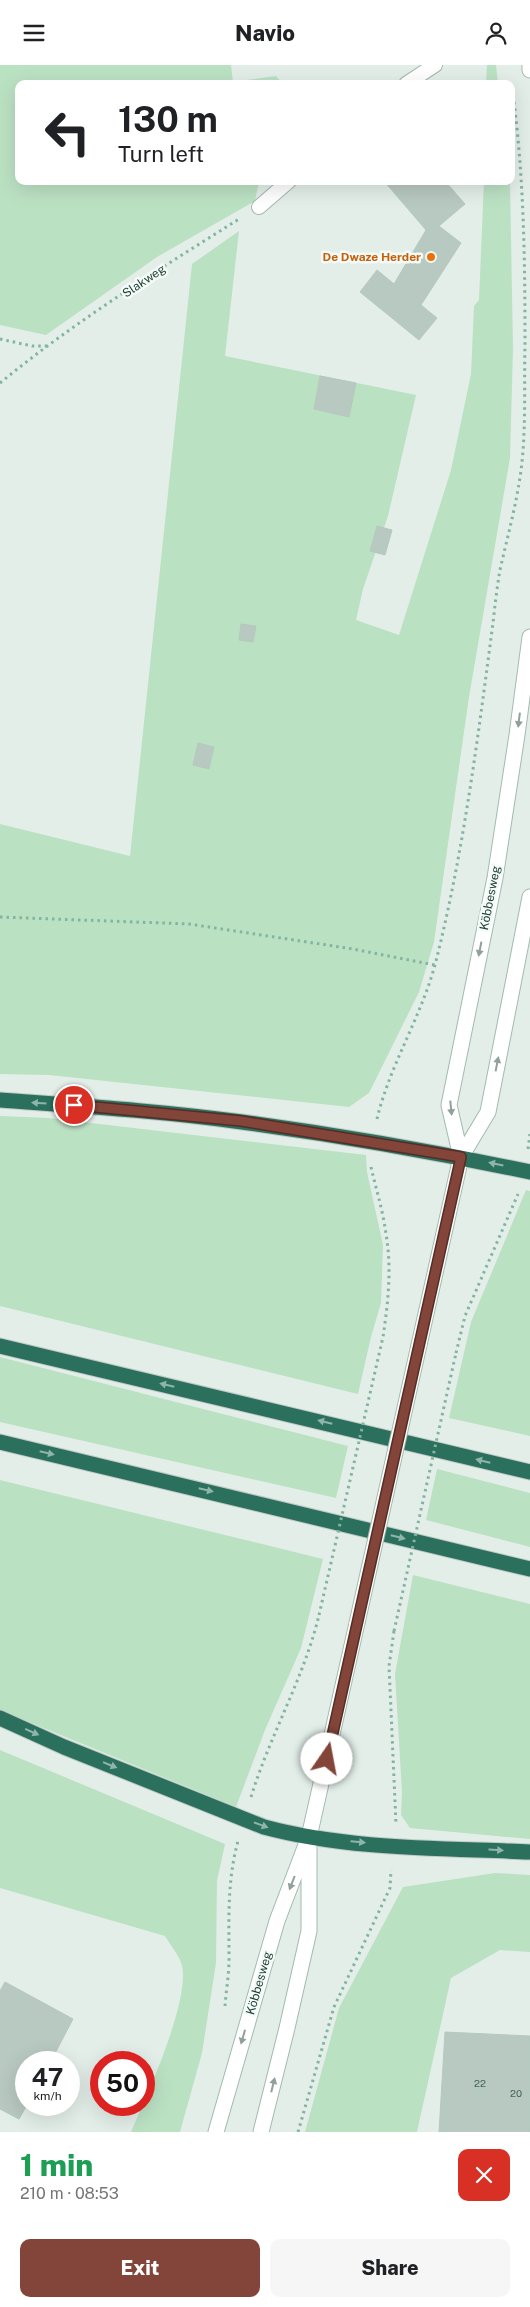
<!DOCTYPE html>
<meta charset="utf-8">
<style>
:root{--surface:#fff;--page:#f6f6f6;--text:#202124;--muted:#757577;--accent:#834539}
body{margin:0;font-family:"Public Sans",sans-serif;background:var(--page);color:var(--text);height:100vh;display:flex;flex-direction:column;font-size:19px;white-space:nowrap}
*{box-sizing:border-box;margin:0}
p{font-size:16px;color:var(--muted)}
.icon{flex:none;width:28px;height:28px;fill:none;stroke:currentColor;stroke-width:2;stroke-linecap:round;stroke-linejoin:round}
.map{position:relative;height:2067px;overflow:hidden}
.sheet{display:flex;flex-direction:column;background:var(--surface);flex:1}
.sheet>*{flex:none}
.guide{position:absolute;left:15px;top:15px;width:500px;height:105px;border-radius:10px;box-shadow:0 5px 20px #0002;background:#fff;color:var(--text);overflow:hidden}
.speed{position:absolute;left:15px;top:1986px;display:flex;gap:10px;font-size:25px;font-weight:700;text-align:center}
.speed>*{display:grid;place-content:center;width:65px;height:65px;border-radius:50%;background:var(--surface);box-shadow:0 5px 20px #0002;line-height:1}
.speed small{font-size:12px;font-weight:400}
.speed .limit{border:8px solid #d22;background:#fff;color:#111}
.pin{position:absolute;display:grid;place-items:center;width:42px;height:42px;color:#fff;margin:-21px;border:2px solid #fff;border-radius:50%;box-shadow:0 1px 5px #0007}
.me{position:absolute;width:55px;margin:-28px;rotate:12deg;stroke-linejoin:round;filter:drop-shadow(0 0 4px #0008)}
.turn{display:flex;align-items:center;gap:18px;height:105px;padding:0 20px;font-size:22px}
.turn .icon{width:65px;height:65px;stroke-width:2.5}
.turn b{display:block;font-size:35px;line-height:42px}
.round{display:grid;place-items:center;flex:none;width:52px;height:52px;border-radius:10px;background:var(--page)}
.headline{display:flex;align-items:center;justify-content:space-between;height:85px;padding:0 20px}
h1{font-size:30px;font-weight:800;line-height:38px;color:#1e9e55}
.primary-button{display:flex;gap:10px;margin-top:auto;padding:10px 20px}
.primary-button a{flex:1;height:58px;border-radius:10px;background:var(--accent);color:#fff;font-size:20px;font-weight:800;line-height:58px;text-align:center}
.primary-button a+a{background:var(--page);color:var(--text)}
header{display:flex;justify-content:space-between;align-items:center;height:65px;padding:0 20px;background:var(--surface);font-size:22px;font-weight:800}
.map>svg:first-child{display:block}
</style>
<header><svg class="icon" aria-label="menu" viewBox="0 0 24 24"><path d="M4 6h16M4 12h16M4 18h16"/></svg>Navio<svg class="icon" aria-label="person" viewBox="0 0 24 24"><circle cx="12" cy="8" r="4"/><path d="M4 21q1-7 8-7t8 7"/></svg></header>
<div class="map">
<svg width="530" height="2067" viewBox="0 0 530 2067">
<rect width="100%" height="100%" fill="#e3eee9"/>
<!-- green -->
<path fill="#bbe1c3" d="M0,0H231L233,17L276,11L283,19H19V116H259L255,136L157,192L46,270L0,260Z
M487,0H496L498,19H486Z
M484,116H510L513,284L510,393L469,632L434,877L419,927L369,1028L349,1042L49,1010L0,1009V759L130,791L192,199L239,166L225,291L416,330L388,451L363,524L356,555L399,570L451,405L471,309L474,241L479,235Z
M0,1051L48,1053L366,1090L367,1107L383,1180L381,1238L371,1272L358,1329L0,1241Z
M526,1125L530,1126V1371L449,1353L471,1257Z
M0,1292L348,1381L336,1433L0,1357Z
M437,1404L530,1428V1482L426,1455Z
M0,1415L323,1494L301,1583L265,1665L236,1742L0,1645Z
M413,1510L530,1539V1774L410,1763L401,1750L402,1727L395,1609Z
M0,1685L225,1779L217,1816L216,1898L202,1988L180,2067H131C146,2033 190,1936 182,1901C180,1891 170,1880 165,1871L0,1823Z
M495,1808L530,1810V1887L500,1885L451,1913L417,2067H305L339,1943L403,1822Z"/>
<!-- building -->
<path fill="#b8c9c1" stroke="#b5c9bf" d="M384,116H445L465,139L439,161L461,178L421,240L437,253L419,275L360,227L377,205L394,219L426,165Z
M320,311L356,318L349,352L314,344Z
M377,461L392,465L385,490L370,486Z
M241,559L256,561L253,577L239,575Z
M198,678L214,682L209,704L193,700Z
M5,1917L73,1954L50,1998H26L27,2040L19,2054L0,2044V1926Z
M445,1967L530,1971V2067H439Z"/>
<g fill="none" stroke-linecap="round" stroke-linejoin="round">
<!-- service casing -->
<g stroke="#a5b7b0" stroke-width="16">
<path id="service" d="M406,19L435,0
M259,142L289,116"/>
</g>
<!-- secondary casing -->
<g stroke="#a1bbb0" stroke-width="17">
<path id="secondary" d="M530,0V5
M461,1092L449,1040L495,813L517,670L530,572
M419,1280L461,1092L488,1047L530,832
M216,2067L277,1856L309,1772L357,1558
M261,2067L287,1963L309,1866V1782"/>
</g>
<!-- motorway casing -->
<g stroke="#c1cac7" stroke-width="17">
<path id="motorway" d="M0,1035C81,1041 162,1046 242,1057C338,1070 435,1087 530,1107
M0,1281L530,1407
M0,1377L530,1504
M0,1653L64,1682L264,1762C350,1785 442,1783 530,1787"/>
</g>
<!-- path -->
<path stroke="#81b4a1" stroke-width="3" stroke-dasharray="2.5 4" stroke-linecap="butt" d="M0,274L32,281H48
M0,318C74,257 158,205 239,154
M0,852L189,859L353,884L435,900
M377,1054C390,999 422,951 436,896C464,785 478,671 493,558C495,540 497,522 500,505C508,469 518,434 522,397C526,358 524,319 525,280C525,195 524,107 512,22
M528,1084L530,1069
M371,1102C376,1124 383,1146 386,1169C392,1204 388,1238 383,1272
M456,1288L465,1251L518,1129
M394,1566L389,1601L396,1759
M251,1732C270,1670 304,1613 319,1550
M225,1941C226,1926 229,1910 229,1895C229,1854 227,1816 238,1776
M298,2067L334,1942L390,1823L391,1805"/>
<!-- service -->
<use href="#service" stroke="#fff" stroke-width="14"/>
<!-- secondary -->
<use href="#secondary" stroke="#fff" stroke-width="15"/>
<!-- motorway -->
<use href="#motorway" stroke="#2a705d" stroke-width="15"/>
<!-- secondary-bridge casing -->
<g stroke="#a1bbb0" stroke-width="17" stroke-linecap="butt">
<path id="secondary-bridge" d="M357,1558L419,1280"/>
</g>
<!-- path-bridge -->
<path stroke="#81b4a1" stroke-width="3" stroke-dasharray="2.5 4" stroke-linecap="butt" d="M319,1550L383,1272
M394,1566L456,1288"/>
<!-- secondary-bridge -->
<use href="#secondary-bridge" stroke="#fff" stroke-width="15"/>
</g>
<!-- one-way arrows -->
<defs><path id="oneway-solid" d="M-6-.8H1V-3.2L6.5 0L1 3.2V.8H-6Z" transform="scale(1.25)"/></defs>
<g fill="#90a09b">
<use href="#oneway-solid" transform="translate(519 655) rotate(97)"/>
<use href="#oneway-solid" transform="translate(480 884) rotate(101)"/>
<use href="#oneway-solid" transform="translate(497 999) rotate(-79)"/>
<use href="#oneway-solid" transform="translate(451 1043) rotate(84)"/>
<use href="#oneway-solid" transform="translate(292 1818) rotate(111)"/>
<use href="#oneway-solid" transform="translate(243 1972) rotate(106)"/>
<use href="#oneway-solid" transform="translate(273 2020) rotate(-76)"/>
</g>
<g fill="#8fb5aa">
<use href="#oneway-solid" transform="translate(39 1038) rotate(-176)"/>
<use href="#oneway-solid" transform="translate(496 1099) rotate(-168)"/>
<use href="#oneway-solid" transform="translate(167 1320) rotate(-167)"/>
<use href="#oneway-solid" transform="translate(325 1357) rotate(-166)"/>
<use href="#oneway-solid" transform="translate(47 1388) rotate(13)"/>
<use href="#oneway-solid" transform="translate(483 1396) rotate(-166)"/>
<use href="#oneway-solid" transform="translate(206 1425) rotate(13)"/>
<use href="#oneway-solid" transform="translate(398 1472) rotate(14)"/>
<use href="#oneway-solid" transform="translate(32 1667) rotate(24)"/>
<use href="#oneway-solid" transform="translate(110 1700) rotate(22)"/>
<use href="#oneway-solid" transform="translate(261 1760) rotate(20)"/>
<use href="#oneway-solid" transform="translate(358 1777) rotate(5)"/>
<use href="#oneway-solid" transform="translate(496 1785) rotate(3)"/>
</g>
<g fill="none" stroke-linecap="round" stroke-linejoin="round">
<!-- route casing -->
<g stroke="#552d25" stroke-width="12">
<path id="route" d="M74,1040L241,1056L461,1092L327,1694"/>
</g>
<!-- route -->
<use href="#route" stroke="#834539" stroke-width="9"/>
</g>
<!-- markers -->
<circle fill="#e8710a" stroke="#f4faf7" stroke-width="2" cx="431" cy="192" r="5"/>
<g text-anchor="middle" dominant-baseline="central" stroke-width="5" stroke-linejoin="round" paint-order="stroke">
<!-- number labels -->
<g font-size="10" fill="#47635a">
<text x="480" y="2018">22</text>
<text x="516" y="2028">20</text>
</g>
<!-- food labels -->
<g font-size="12" font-weight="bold" fill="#c56008" stroke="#f4faf7" text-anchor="end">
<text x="421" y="192">De Dwaze Herder</text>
</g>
<!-- street labels -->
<g font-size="12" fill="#214137" stroke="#f4faf7">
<text transform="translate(144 216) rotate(-34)">Slakweg</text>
<text transform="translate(490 833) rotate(-79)">Köbbesweg</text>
<text transform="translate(259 1918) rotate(-74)">Köbbesweg</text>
</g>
</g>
</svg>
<div class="speed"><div>47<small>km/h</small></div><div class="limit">50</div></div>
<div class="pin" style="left:74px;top:1040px;background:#d93025"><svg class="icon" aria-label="arrive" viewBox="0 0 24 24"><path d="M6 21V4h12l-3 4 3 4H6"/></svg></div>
<svg class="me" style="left:327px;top:1694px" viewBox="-20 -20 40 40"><circle r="19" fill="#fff"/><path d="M0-13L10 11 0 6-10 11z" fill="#834539"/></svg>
<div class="guide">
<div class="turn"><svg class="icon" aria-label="left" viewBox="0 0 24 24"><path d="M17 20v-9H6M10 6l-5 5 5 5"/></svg><div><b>130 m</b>Turn left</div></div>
</div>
</div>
<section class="sheet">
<div class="headline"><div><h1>1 min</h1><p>210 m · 08:53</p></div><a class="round" style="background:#d93025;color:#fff"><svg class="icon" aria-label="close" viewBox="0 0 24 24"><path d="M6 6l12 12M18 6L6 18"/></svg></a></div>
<div class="primary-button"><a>Exit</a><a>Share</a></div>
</section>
